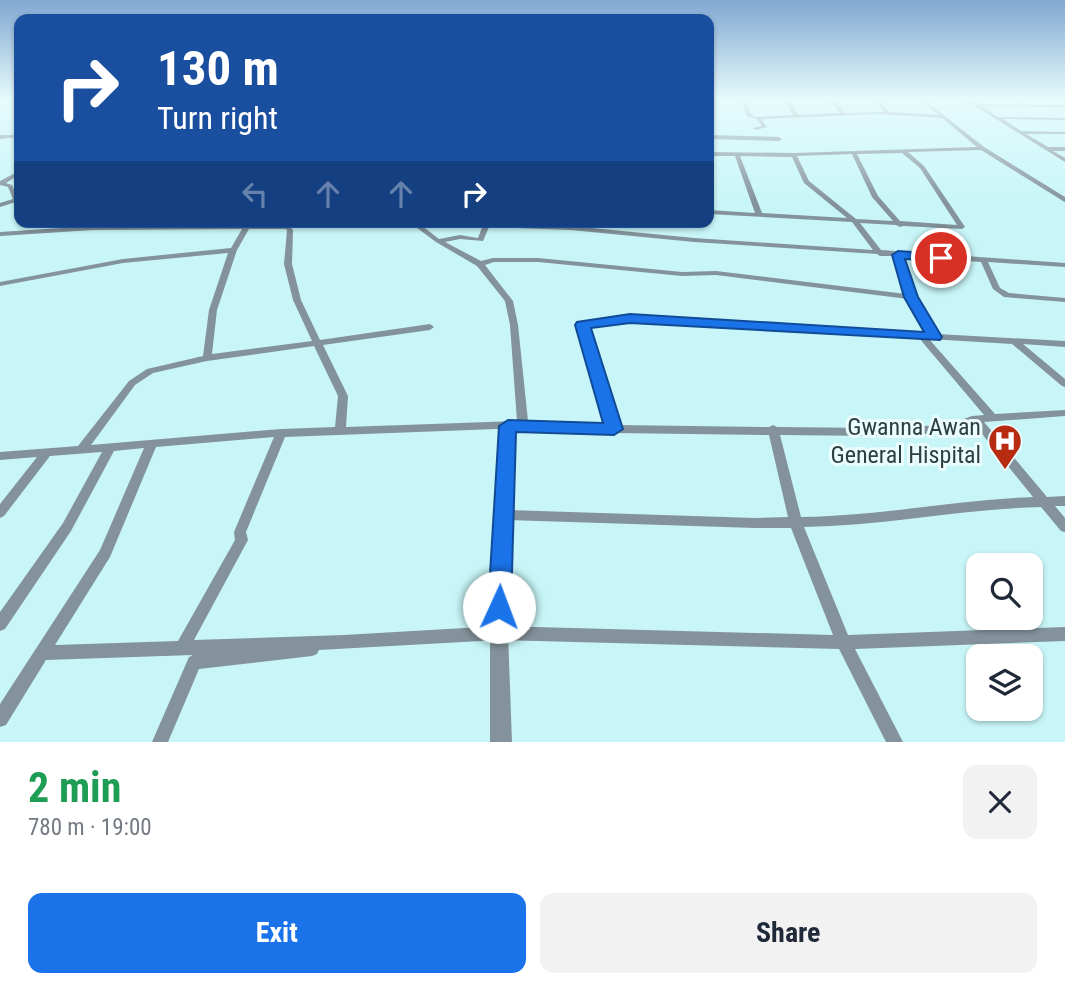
<!DOCTYPE html>
<meta charset="utf-8">
<style>
:root{--surface:#fff;--page:#f2f2f3;--text:#1f2937;--muted:#747a83;--accent:#1a73e8}
body{margin:0;font-family:"Roboto Condensed",sans-serif;background:var(--page);color:var(--text);height:100vh;display:flex;flex-direction:column;font-size:26px;white-space:nowrap}
*{box-sizing:border-box;margin:0}
p{font-size:23px;color:var(--muted)}
.icon{flex:none;width:38px;height:38px;fill:none;stroke:currentColor;stroke-width:2;stroke-linecap:round;stroke-linejoin:round}
.map{position:relative;height:742px;overflow:hidden}
.drawer{display:flex;flex-direction:column;background:var(--surface);flex:1}
.drawer>*{flex:none}
.guide{position:absolute;left:14px;top:14px;width:700px;height:214px;border-radius:14px;box-shadow:0 2px 5px #0004;background:#1a4fa0;color:#fff;overflow:hidden}
.fabs{position:absolute;left:966px;top:553px;display:grid;gap:14px}
.fabs a{display:grid;place-items:center;width:77px;height:77px;border-radius:14px;background:var(--surface);box-shadow:0 2px 5px #0004;font-size:35px}
.pin{position:absolute;display:grid;place-items:center;width:60px;height:60px;color:#fff;margin:-30px;border:4px solid #fff;border-radius:50%;box-shadow:0 2px 7px #0007}
.me{position:absolute;width:77px;margin:-38px;rotate:2deg;stroke-linejoin:round;filter:drop-shadow(0 0 5px #0008)}
.turn{display:flex;align-items:center;gap:24px;height:147px;padding:0 28px;font-size:32px}
.turn .icon{width:91px;height:91px;stroke-width:2.5}
.turn b{display:block;font-size:49px;line-height:60px}
.lanes{display:flex;align-items:center;height:66px;padding:0 28px;background:#0003;justify-content:center;gap:35px;direction:ltr}
.lanes .off{opacity:.35}
.round{display:grid;place-items:center;flex:none;width:74px;height:74px;border-radius:14px;background:var(--page)}
.headline{display:flex;align-items:center;justify-content:space-between;height:119px;padding:0 28px}
h1{font-size:42px;font-weight:700;line-height:52px;color:#1e9e55}
.cta{display:flex;gap:14px;margin-top:auto;padding:14px 28px}
.cta a{flex:1;height:80px;border-radius:14px;background:var(--accent);color:#fff;font-size:28px;font-weight:700;line-height:80px;text-align:center}
.cta a+a{background:var(--page);color:var(--text)}
.map>svg:first-child{display:block}
</style>
<div class="map">
<svg width="1065" height="742" viewBox="0 0 1065 742">
<rect width="100%" height="100%" fill="#c8f6f8"/>
<g fill="none" stroke-linecap="round" stroke-linejoin="round">
<!-- stream -->
<path stroke="#6b7a90" stroke-width="2" d="M367,222L372,226L407,227"/>
<!-- minor -->
<path fill="#84929b" fill-rule="evenodd" d="M741,99H745L751,114L755,117L793,115L784,99H788L798,115L840,113L829,99H833L845,113L884,112L874,99H878L889,112L939,115L919,99H923L984,147L1065,197V202L1063,201L981,150L908,152L924,166L965,227L962,229L903,226L900,227L896,225L860,223L881,250L1065,263V267L988,262L1000,288L1009,293L1065,298V302L1004,297L993,289L981,262L902,256L915,297L937,334L1065,341V347L1023,344L1065,379V387L1062,386L1012,344L929,339L995,414L1065,410V416L984,422L1047,497L1065,496V506H1055L1065,518V532L1061,531L1041,507C962,509 883,526 804,527L848,635L1065,627V641L855,649L903,742H886L839,649L499,640L319,650L317,654L312,656L199,669L168,742H152L189,657L193,655L46,660L6,725L0,727V704L100,550L144,448L114,451L71,531L5,629L0,631V612L63,523L102,452L50,456L4,516L0,518V504L37,457L0,460V452L78,446L129,381L147,369L203,356L209,310L228,253L123,263L0,286V282L123,259L231,248L242,229L93,230L0,236V232L93,226H289L293,230L292,264L301,300L320,340L430,324L434,327L430,330L323,345L348,396L346,427L517,421L510,325L505,301L477,266L436,242L409,222H417L439,239L460,235L478,238L483,225L486,223L571,226L694,238L873,250L852,222L709,214V210L755,213L735,156H709V152L794,153L977,147L942,118L879,114L761,119L767,127L755,130L753,128L762,126L757,119L747,116ZM902,153L920,168L957,225L900,221L878,196L857,154ZM852,154L872,197L893,221L856,219L809,181L797,156ZM740,156L792,157L804,183L847,218L762,213ZM489,227L571,230L694,242L877,254L880,256H895L906,294L716,271L682,272L538,258H493L481,261L445,242L460,239L483,241ZM249,229H285L287,230L284,264L293,300L312,341L212,354L217,310L237,250ZM494,262H538L682,276L716,275L908,299L928,333L630,315L583,322L579,325L607,425L528,421L518,325L513,301L485,265ZM630,321L919,338L984,415L972,416L947,425L874,428L777,427L773,425L769,427L618,425L588,327ZM314,346L338,396L335,427L281,429L91,445L135,385L153,373L207,361ZM974,424L1033,497C956,500 879,516 801,517L780,435L874,436L948,433ZM523,428L614,433L769,435L788,517L755,518L505,510L501,511L499,515L501,519L505,520L755,528H791L833,635L499,626L344,635L194,640L248,540L246,532L285,437ZM274,437L234,532L235,540L178,641L55,645L110,557L156,447Z
M964,99H968L977,104L1065,105V107L981,106L998,117L1065,118V120L1003,119L1021,131L1065,132V134H1026L1048,147H1065V151H1053L1065,158V162Z
M0,135H19V137L0,139Z
M709,135L779,137L782,139L779,141L709,139Z
M19,171V175L6,183L12,185L19,201L0,207V203L13,199L8,187L0,185V181Z"/>
<!-- tertiary -->
<path fill="#84929b" fill-rule="evenodd" d="M507,421L512,423L514,426L508,633L512,742H490V633L500,426L502,423Z"/>
</g>
<!-- sky -->
<linearGradient id="sky" x2="0" y2="1"><stop stop-color="#81a7d2"/><stop offset="0.49" stop-color="#e6fbfc"/><stop offset="1" stop-color="#e6fbfc" stop-opacity="0"/></linearGradient>
<rect width="1065" height="203" fill="url(#sky)"/>
<!-- route -->
<path fill="#1a73e8" stroke="#114b97" stroke-width="2" d="M898,251L941,254L947,258L941,261L905,259L918,297L942,337L940,340L630,323L591,328L623,429L614,435L516,432L511,607L508,614L499,618L491,614L488,607L499,426L508,420L603,423L575,325L577,322L630,314L924,332L904,297L892,255Z"/>
<!-- icons -->
<defs>
<g id="hospital-pin" transform="scale(1.75)"><path d="M0 17L-7.5 6A9.5 9.5 0 1 1 7.5 6Z" fill="#b72b10" stroke="#ebfdfe"/><path d="M-5-5h3v3.5h4V-5h3V5h-3V1.5h-4V5h-3Z" fill="#fff"/></g>
</defs>
<g fill-rule="evenodd">
<use href="#hospital-pin" x="1005" y="441"/>
</g>
<g text-anchor="middle" dominant-baseline="central" stroke-width="6" stroke-linejoin="round" paint-order="stroke">
<!-- poi labels -->
<g font-size="24" fill="#2d3f40" stroke="#ebfdfe" text-anchor="end">
<text x="981" y="427">Gwanna Awan<tspan x="981" dy="28">General Hispital</tspan></text>
</g>
</g>
</svg>
<div class="fabs">
<a><svg class="icon" aria-label="search" viewBox="0 0 24 24"><circle cx="10" cy="10" r="6"/><path d="M15 15l6 6"/></svg></a>
<a><svg class="icon" aria-label="layers" viewBox="0 0 24 24"><path d="M12 4l9 5-9 5-9-5zM3 14l9 5 9-5"/></svg></a>
</div>
<div class="pin" style="left:941px;top:258px;background:#d93025"><svg class="icon" aria-label="arrive" viewBox="0 0 24 24"><path d="M6 21V4h12l-3 4 3 4H6"/></svg></div>
<svg class="me" style="left:499px;top:607px" viewBox="-20 -20 40 40"><circle r="19" fill="#fff"/><path d="M0-13L10 11 0 6-10 11z" fill="#1a73e8"/></svg>
<div class="guide">
<div class="turn"><svg class="icon" aria-label="right" viewBox="0 0 24 24"><path d="M7 20v-9h11M14 6l5 5-5 5"/></svg><div><b>130 m</b>Turn right</div></div>
<div class="lanes"><svg class="icon off" aria-label="left" viewBox="0 0 24 24"><path d="M17 20v-9H6M10 6l-5 5 5 5"/></svg><svg class="icon off" aria-label="ahead" viewBox="0 0 24 24"><path d="M12 20V5M6 11l6-6 6 6"/></svg><svg class="icon off" aria-label="ahead" viewBox="0 0 24 24"><path d="M12 20V5M6 11l6-6 6 6"/></svg><svg class="icon" aria-label="right" viewBox="0 0 24 24"><path d="M7 20v-9h11M14 6l5 5-5 5"/></svg></div>
</div>
</div>
<section class="drawer">
<div class="headline"><div><h1>2 min</h1><p>780 m · 19:00</p></div><a class="round"><svg class="icon" aria-label="close" viewBox="0 0 24 24"><path d="M6 6l12 12M18 6L6 18"/></svg></a></div>
<div class="cta"><a>Exit</a><a>Share</a></div>
</section>
